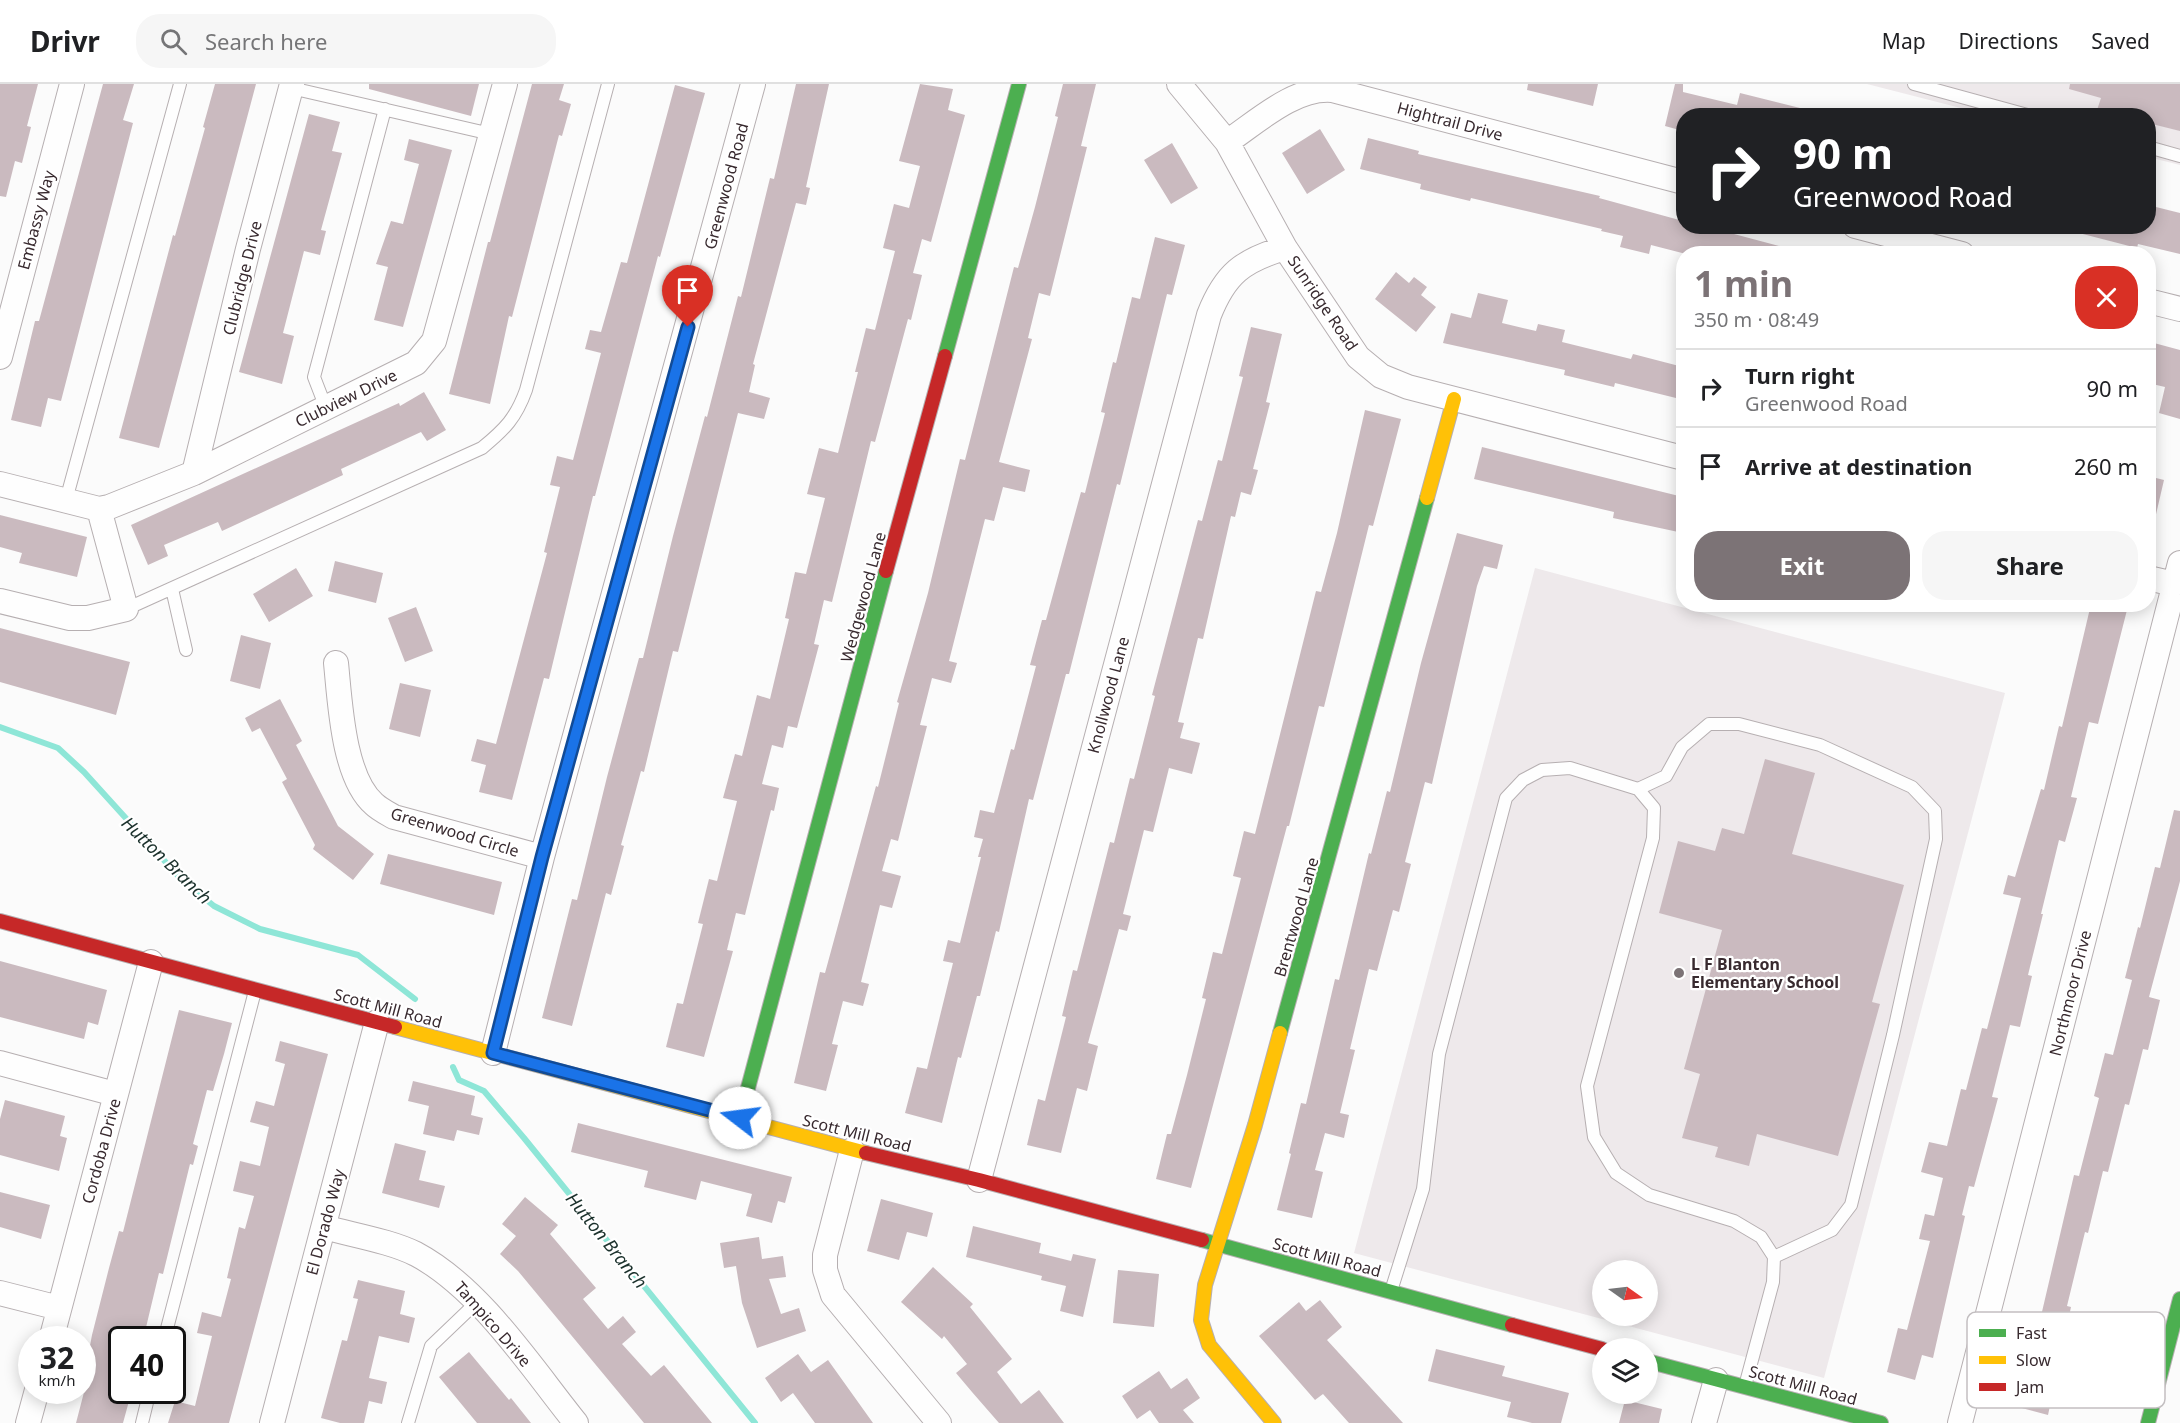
<!DOCTYPE html>
<meta charset="utf-8">
<style>
:root{--surface:#fff;--page:#f6f6f6;--text:#202124;--muted:#757577;--line:#e0e0e0;--accent:#7c7376}
body{margin:0;font-family:"Noto Sans",sans-serif;background:var(--page);color:var(--text);height:100vh;display:flex;flex-direction:column;font-size:22px;white-space:nowrap}
*{box-sizing:border-box;margin:0}
p{font-size:20px;color:var(--muted)}
.icon{flex:none;width:33px;height:33px;fill:none;stroke:currentColor;stroke-width:2;stroke-linecap:round;stroke-linejoin:round}
.map{position:relative;flex:1;overflow:hidden}
.drawer{position:absolute;left:1676px;top:162px;width:480px;height:366px;display:flex;flex-direction:column;background:var(--surface);border-radius:24px;box-shadow:0 3px 15px #0003}
.drawer>*{flex:none}
.top-card{position:absolute;left:1676px;top:24px;width:480px;height:126px;border-radius:24px;box-shadow:0 3px 15px #0003;background:#202124;color:#fff;overflow:hidden}
.needle{width:39px;rotate:104deg}
.controls{position:absolute;left:1592px;top:1176px;display:grid;gap:12px}
.controls a{display:grid;place-items:center;width:66px;height:66px;border-radius:50%;background:var(--surface);box-shadow:0 3px 15px #0003;font-size:30px}
.speed{position:absolute;left:18px;top:1242px;display:flex;gap:12px;font-size:30px;font-weight:700;text-align:center}
.speed>*{display:grid;place-content:center;width:78px;height:78px;border-radius:50%;background:var(--surface);box-shadow:0 3px 15px #0003;line-height:1}
.speed small{font-size:15px;font-weight:400}
.speed .limit{border:3px solid #111;border-radius:9px;background:#fff;color:#111}
.pin{position:absolute;display:grid;place-items:center;width:51px;height:51px;color:#fff;margin:-62px -26px;border-radius:50% 50% 50% 0;rotate:-45deg;box-shadow:0 0 6px #0007}
.pin .icon{rotate:45deg}
.me{position:absolute;width:66px;margin:-33px;rotate:285deg;stroke-linejoin:round;filter:drop-shadow(0 0 4px #0008)}
.turn{display:flex;align-items:center;gap:21px;height:126px;padding:0 18px;font-size:27px}
.turn .icon{width:78px;height:78px;stroke-width:2.5}
.turn b{display:block;font-size:42px;line-height:51px}
.round{display:grid;place-items:center;flex:none;width:63px;height:63px;border-radius:24px;background:var(--page)}
.headline{display:flex;align-items:center;justify-content:space-between;height:102px;padding:0 18px}
h1{font-size:36px;font-weight:700;line-height:45px;color:var(--accent)}
.action{display:flex;gap:12px;margin-top:auto;padding:12px 18px}
.action a{flex:1;height:69px;border-radius:24px;background:var(--accent);color:#fff;font-size:24px;font-weight:700;line-height:69px;text-align:center}
.action a+a{background:var(--page);color:var(--text)}
ul{padding:0;list-style:none}
li{display:flex;align-items:center;gap:18px;height:78px;padding:0 18px;border-top:2px solid var(--line)}
li div{flex:1}
li b{display:block;font-size:22px}
li em{font-style:normal}
header{display:flex;align-items:center;gap:36px;box-sizing:border-box;height:84px;padding:0 30px;background:var(--surface);border-bottom:2px solid var(--line)}
header strong{font-size:28px}
nav{display:flex;gap:33px;margin-inline-start:auto;font-size:21px}
.search{width:420px;height:54px;background:var(--page);display:flex;align-items:center;gap:15px;box-sizing:border-box;padding:0 21px;border-radius:24px;color:var(--muted);font-size:22px}
.map>svg:first-child{display:block}
</style>
<header>
<strong>Drivr</strong>
<div class="search"><svg class="icon" aria-label="search" viewBox="0 0 24 24"><circle cx="10" cy="10" r="6"/><path d="M15 15l6 6"/></svg>Search here</div>
<nav><a>Map</a><a>Directions</a><a>Saved</a></nav>
</header>
<div class="map">
<svg width="2180" height="1339" viewBox="0 0 2180 1339">
<rect width="100%" height="100%" fill="#fbfbfb"/>
<!-- built -->
<path fill="#eee9eb" fill-rule="evenodd" d="M1867,0H2180V81L2148,73V32L1988,31Z
M1535,484L2005,609L1824,1294L1354,1169ZM1602,1186H1647V1232H1602Z"/>
<g fill="none" stroke-linecap="round" stroke-linejoin="round">
<!-- stream -->
<path stroke="#8ee6d7" stroke-width="6" d="M0,643L58,664L84,688L181,795L214,822L260,845L358,871L415,915
M453,983L459,996L484,1007L524,1054L755,1339"/>
</g>
<!-- building -->
<path fill="#cababf" d="M0,0H38L27,42L31,43L22,79L15,77L6,113L0,112Z
M103,0H134L123,36L133,39L61,317L48,314L41,343L11,336L35,237H39Z
M215,0H256L159,364L119,354L173,151L175,152L205,44L203,43Z
M369,0H479L471,32L369,5Z
M532,0H564L559,16L571,20L562,52L559,51L512,233L509,232L490,320L449,310L488,158H490Z
M796,0H829L806,103L810,104L806,121L796,119L753,280L755,281L749,308L770,314L764,335L738,329L678,568L673,567L644,688L641,687L621,761L624,762L611,811L606,809L572,942L542,934L572,815L577,816L607,693L639,574H643L673,452L705,332L707,333L738,212L741,213L770,94L774,95Z
M920,0L953,5L948,26L965,31L931,158L922,155L913,189L922,191L911,236L908,235L875,358L871,357L832,518L824,516L814,560L819,561L797,644L788,642L783,664L772,661L762,700L779,704L774,727L771,726L745,831L736,829L727,866L733,867L704,973L666,963L677,919L683,920L703,840L698,839L709,795L717,797L737,717L723,714L735,670L742,672L757,611L770,615L789,535L785,534L795,488L806,490L825,414L807,410L819,364L838,369L858,288H855L866,244L875,246L895,167L883,164L894,120L909,124L920,82L899,77Z
M1063,0H1096L1081,62L1087,63L1050,212L1039,209L1028,254L1032,255L999,378L1030,386L1025,408L1003,403L994,437L985,435L949,577L957,579L951,599L932,594L920,641L927,642L898,757L891,755L882,787L901,792L892,824L880,821L861,898L869,900L863,922L843,917L832,960L838,961L826,1007L794,999L820,888L825,889L876,702L878,703L899,619L897,618L928,509L960,375L965,376L1014,183L1018,184L1035,123L1058,33L1055,32Z
M1528,0H1598L1593,22L1527,6Z
M1675,0H1683V8L1737,21L1740,9L1808,26L1807,32H1683V47L1665,42Z
M2070,0H2180V47L2148,39V32H2120L2097,26L2101,14L2069,5Z
M675,1L705,9L660,173L658,172L595,412H593L549,595L544,594L512,716L479,708L486,681L471,677L477,655L496,660L547,469L544,468L560,403L550,401L557,372L573,376L601,269L585,265L590,246L601,248L621,178L627,179Z
M309,30L340,38L332,67L342,69L321,146L326,147L320,171L304,167L283,249L294,252L282,300L239,288Z
M1320,45L1345,86L1307,110L1282,69Z
M1368,54L1419,67L1418,70L1600,112L1599,114L1683,137V142H1704L1787,164L1786,170H1686L1651,161L1649,170L1620,163L1623,152L1601,147L1602,145L1471,114L1470,117L1420,105L1421,100L1360,85Z
M409,55L452,66L403,243L374,236L388,183L376,180L391,137L403,140L419,80L404,76Z
M1172,59L1198,104L1171,120L1144,76Z
M2148,121L2180,129V170L2138,160L2137,164L2075,148L2076,142H2148Z
M1155,153L1185,161L1172,211L1167,210L1120,401L1117,400L1069,590H1066L1033,716L1029,715L999,848L996,847L980,912H977L961,974L958,973L942,1039L905,1029L917,983L927,985L953,879L943,877L948,856L960,859L981,773H978L983,755L974,753L980,726L994,729L1011,665L1014,666L1036,582L1030,581L1042,536H1046L1081,408L1085,409L1105,329L1101,328L1113,278L1116,279L1132,213L1140,215Z
M1396,188L1409,199L1414,193L1427,203L1421,211L1436,223L1416,248L1375,215Z
M1478,209L1508,216L1502,239L1536,247L1538,240L1565,246L1562,258L1631,275L1633,270L1683,283L1676,314L1615,299L1614,303L1564,291L1565,286L1443,259L1451,229L1471,234Z
M1251,243L1282,250L1266,318L1270,319L1253,385L1258,386L1251,411L1241,408L1235,433L1231,432L1203,555L1198,554L1178,638L1184,639L1180,654L1200,659L1192,690L1169,684L1153,748L1144,746L1123,830L1131,832L1127,847L1119,845L1088,959L1098,962L1087,1007L1077,1004L1061,1069L1027,1061L1038,1015L1045,1017L1066,933L1062,932L1073,886L1077,887L1110,758L1114,759L1130,694L1134,695L1155,612L1152,611L1198,436L1202,437L1218,376L1222,377L1243,293L1239,292Z
M2154,259L2180,266V335L2159,329L2165,303L2148,299V283Z
M424,308L446,346L427,357L421,348L341,385L343,391L222,447L218,438L164,461L168,472L148,481L131,441L399,319L400,322Z
M1365,326L1401,335L1373,442L1369,441L1324,623L1319,622L1289,742H1287L1191,1104L1156,1095L1167,1050H1171L1187,991L1206,915L1202,914L1213,868L1222,870L1241,794L1233,792L1244,747L1255,750L1316,507L1321,508L1337,449Z
M1482,363L1683,413V449L1613,434L1614,428L1474,395Z
M2148,392L2164,396L2154,439L2148,438Z
M0,431L87,453L77,493L19,479L22,469L0,463Z
M1457,449L1503,461L1497,485L1484,482L1477,502L1432,700L1425,698L1405,778L1411,780L1399,828L1393,826L1377,887L1369,885L1350,965L1355,966L1340,1029L1349,1031L1344,1054L1325,1049L1315,1086L1323,1088L1312,1134L1277,1126L1291,1070L1289,1069L1301,1019L1306,1020L1335,895L1339,896L1369,769L1371,770L1387,707L1390,708L1421,579Z
M335,477L383,489L376,519L328,507Z
M296,484L313,512L269,538L253,510Z
M2091,520H2106L2127,526L2098,640L2089,638L2071,713L2077,714L2065,758L2059,756L2041,830H2043L2028,891L2032,892L2020,943L2010,941L1992,1013L1998,1014L1974,1103L1969,1102L1962,1131L1965,1132L1933,1274L1922,1271L1915,1296L1887,1288L1898,1244L1907,1246L1930,1157L1919,1155L1925,1130L1934,1132L1943,1094L1921,1088L1929,1058L1947,1062L1961,1005L1966,1006L1982,944L1987,945L2021,814L2003,810L2008,791L2015,793L2041,705L2044,706L2059,642L2062,643Z
M416,523L433,567L405,578L388,534Z
M0,544L130,578L116,631L0,598Z
M241,551L271,559L260,605L230,597Z
M400,599L431,606L420,653L389,645Z
M280,615L302,657L296,661L338,742L374,770L353,796L313,765L315,761L282,698L287,695L260,644L252,648L245,634Z
M1765,675L1815,689L1792,770L1904,801L1872,918L1880,920L1838,1072L1757,1050L1749,1082L1715,1073L1718,1063L1682,1054L1700,990L1684,985L1722,846L1659,829L1678,757L1715,767L1722,744L1744,750Z
M2174,726L2180,727V797L2149,913L2160,916L2148,966L2143,965L2129,1021L2125,1020L2108,1088L2103,1087L2088,1149L2085,1148L2067,1222L2071,1223L2048,1331L2014,1322L2025,1278L2030,1279L2074,1091L2079,1092L2099,1014L2094,1012L2105,969L2113,971L2132,896L2125,894L2138,843L2140,844L2155,783L2160,784Z
M388,770L502,798L494,831L380,800Z
M0,877L107,906L98,941L88,938L84,955L0,933Z
M179,926L232,939L224,970L213,1007L207,1006L193,1060L198,1062L193,1081L190,1080L163,1190L159,1189L143,1256H122V1306H132L123,1339H76L89,1289L85,1288L92,1251L109,1184L119,1147L123,1148Z
M280,957L328,970L229,1339H168L175,1317L195,1322L212,1252L197,1249L202,1228L221,1233L231,1195L227,1194L239,1143L245,1145L254,1112L233,1107L240,1077L260,1082L269,1043L250,1038L256,1017L274,1022L285,980L275,977Z
M413,997L475,1012L471,1031L483,1034L479,1051L457,1046L454,1057L423,1050L429,1022L408,1017Z
M5,1016L65,1032L60,1052L67,1054L59,1087L0,1071V1035Z
M578,1039L792,1093L785,1119L778,1117L772,1139L746,1132L752,1110L701,1097L696,1116L644,1103L648,1087L571,1068Z
M395,1059L426,1067L419,1096L445,1102L439,1124L382,1109Z
M0,1108L50,1121L41,1155L0,1143Z
M525,1113L558,1141L550,1150L596,1204L583,1215L608,1245L623,1232L636,1248L622,1260L651,1292L664,1281L712,1339H644L518,1187L500,1170L516,1152L502,1140Z
M881,1115L933,1129L927,1153L907,1148L899,1176L867,1167Z
M973,1142L1041,1159L1039,1169L1071,1177L1073,1170L1096,1175L1083,1233L1060,1227L1066,1202L1041,1196L1042,1192L966,1173Z
M759,1153L762,1175L783,1172L786,1193L769,1195L781,1230L799,1224L806,1247L757,1264L742,1219L736,1182L724,1184L720,1159Z
M933,1183L973,1220L970,1223L1012,1275L997,1288L1021,1320L1039,1306L1064,1339H999L972,1308L956,1289L967,1280L944,1252L942,1255L901,1218Z
M1118,1186L1159,1190L1154,1243L1113,1239Z
M358,1196L405,1207L400,1230L415,1234L409,1259L379,1252L369,1294L387,1298L382,1320L369,1317L364,1339H340L321,1334L342,1256L347,1257L358,1215L353,1214Z
M1320,1216L1342,1243L1327,1256L1403,1339H1349L1323,1310L1315,1316L1259,1252L1299,1218L1306,1227Z
M1436,1265L1505,1282L1502,1292L1569,1309L1561,1339H1532L1507,1333L1511,1318L1428,1297Z
M469,1268L509,1316L511,1314L531,1339H477L439,1293Z
M798,1270L811,1288L828,1276L873,1339H815L793,1309L781,1318L765,1294Z
M1159,1287L1171,1305L1187,1294L1200,1314L1183,1326L1194,1339H1159L1150,1326L1137,1335L1122,1312Z
M1625,1316L1662,1325L1659,1339H1619Z"/>
<g fill="none" stroke-linecap="round" stroke-linejoin="round">
<!-- lane casing -->
<g stroke="#b6afb1" stroke-width="14">
<path id="lane" d="M1914,0L2031,32
M291,4L491,50
M2148,63L2180,72
M326,324L314,293L385,25
M66,416L180,0
M172,505L186,566
M126,525L482,364C505,345 516,334 526,306L608,0
M1638,705L1666,692L1682,663L1709,640H1739L1820,661L1912,703L1935,727L1936,755L1893,951L1851,1121L1832,1146L1774,1173
M1391,1207L1423,1105L1439,970L1506,714L1523,696L1542,686L1570,684L1638,705L1654,724L1653,754L1587,1002L1594,1053L1616,1089L1649,1111L1734,1137L1761,1153L1774,1173L1773,1198L1745,1302
M164,1256L255,907
M142,1339L150,1306
M408,1339L431,1262L477,1218"/>
</g>
<!-- street casing -->
<g stroke="#b6afb1" stroke-width="26">
<path id="street" d="M1179,0L1227,58L1285,164L1358,273L1381,292L1408,303L1683,374
M1227,58C1257,38 1294,3 1332,6L1683,98
M1855,142L1962,170
M2148,217L2180,225
M0,273L72,0
M194,389L248,165L292,0
M0,400L99,425L109,423L194,389L416,279L434,257L505,0
M2148,494L2174,500
M0,517L70,534H88L126,525L99,425
M336,579C340,618 343,693 374,720C379,725 387,729 394,733L542,773
M493,969L542,773L753,0
M0,979L115,1010
M852,1066L825,1171V1186L833,1211L939,1339
M979,1096L1209,231C1225,190 1243,176 1285,164
M324,1143C352,1151 390,1157 416,1170C480,1204 531,1283 576,1339
M0,1209L59,1224
M51,1256L151,878
M28,1339L37,1306
M272,1339L377,938
M1704,1339L1716,1296
M1960,1339L2180,479"/>
</g>
<!-- fast casing -->
<g stroke="#b6afb1" stroke-width="16">
<path id="fast" d="M945,272L1019,0
M1280,949L1427,414
M740,1034L886,487
M1202,1156L1512,1241
M1647,1277L1881,1339
M2148,1339L2180,1215"/>
</g>
<!-- slow casing -->
<g stroke="#b6afb1" stroke-width="16">
<path id="slow" d="M1427,414L1454,315
M395,943L866,1069
M1274,1339L1209,1261L1201,1236L1205,1201L1255,1041L1280,949"/>
</g>
<!-- jam casing -->
<g stroke="#b6afb1" stroke-width="16">
<path id="jam" d="M886,487L945,272
M0,837L395,943
M866,1069L979,1096L1202,1156
M1512,1241L1602,1265"/>
</g>
<!-- lane -->
<use href="#lane" stroke="#fefefe" stroke-width="12"/>
<!-- street -->
<use href="#street" stroke="#fefefe" stroke-width="24"/>
<!-- fast -->
<use href="#fast" stroke="#4caf50" stroke-width="14"/>
<!-- slow -->
<use href="#slow" stroke="#ffc107" stroke-width="14"/>
<!-- jam -->
<use href="#jam" stroke="#c62828" stroke-width="14"/>
</g>
<g fill="none" stroke-linecap="round" stroke-linejoin="round">
<!-- route casing -->
<g stroke="#114b97" stroke-width="15">
<path id="route" d="M688,243L542,773L493,969L740,1034"/>
</g>
<!-- route -->
<use href="#route" stroke="#1a73e8" stroke-width="10"/>
</g>
<!-- markers -->
<circle fill="#7c7376" stroke="#fff" stroke-width="2" cx="1679" cy="889" r="6"/>
<g text-anchor="middle" dominant-baseline="central" stroke-width="4.5" stroke-linejoin="round" paint-order="stroke">
<!-- street labels -->
<g font-size="16" fill="#382a2f" stroke="#fff">
<text transform="translate(1450 37) rotate(15)">Hightrail Drive</text>
<text transform="translate(726 102) rotate(-75)">Greenwood Road</text>
<text transform="translate(36 136) rotate(-75)">Embassy Way</text>
<text transform="translate(242 194) rotate(-76)">Clubridge Drive</text>
<text transform="translate(1323 219) rotate(56)">Sunridge Road</text>
<text transform="translate(346 314) rotate(-26)">Clubview Drive</text>
<text transform="translate(863 513) rotate(-75)">Wedgewood Lane</text>
<text transform="translate(1108 611) rotate(-75)">Knollwood Lane</text>
<text transform="translate(455 748) rotate(17)">Greenwood Circle</text>
<text transform="translate(1296 833) rotate(-74)">Brentwood Lane</text>
<text transform="translate(2070 909) rotate(-76)">Northmoor Drive</text>
<text transform="translate(388 924) rotate(15)">Scott Mill Road</text>
<text transform="translate(857 1049) rotate(14)">Scott Mill Road</text>
<text transform="translate(101 1067) rotate(-75)">Cordoba Drive</text>
<text transform="translate(325 1138) rotate(-75)">El Dorado Way</text>
<text transform="translate(1327 1173) rotate(15)">Scott Mill Road</text>
<text transform="translate(493 1240) rotate(49)">Tampico Drive</text>
<text transform="translate(1803 1301) rotate(15)">Scott Mill Road</text>
</g>
<!-- poi labels -->
<g font-size="16" font-weight="bold" fill="#382a2f" stroke="#fff" text-anchor="start">
<text x="1691" y="880">L F Blanton<tspan x="1691" dy="18">Elementary School</tspan></text>
</g>
<!-- water labels -->
<g font-size="18" font-style="italic" fill="#1c322d" stroke="#fff">
<text transform="translate(167 776) rotate(44)">Hutton Branch</text>
<text transform="translate(607 1156) rotate(51)">Hutton Branch</text>
</g>
</g>
<!-- legend -->
<rect x="1967" y="1228" width="198" height="96" rx="9" fill="#fff" stroke="#c3bfc1" stroke-width="1.5"/>
<rect x="1979" y="1245" width="27" height="8" fill="#4caf50"/>
<rect x="1979" y="1272" width="27" height="8" fill="#ffc107"/>
<rect x="1979" y="1299" width="27" height="8" fill="#c62828"/>
<g font-size="16" fill="#382a2f">
<text x="2016" y="1255">Fast</text>
<text x="2016" y="1282">Slow</text>
<text x="2016" y="1309">Jam</text>
</g>
</svg>
<div class="controls">
<a><svg class="needle" viewBox="-14 -14 28 28"><path d="M0-13l5 13h-10z" fill="#e53935"/><path d="M0 13l5-13h-10z" fill="#757577"/></svg></a>
<a><svg class="icon" aria-label="layers" viewBox="0 0 24 24"><path d="M12 4l9 5-9 5-9-5zM3 14l9 5 9-5"/></svg></a>
</div>
<div class="speed"><div>32<small>km/h</small></div><div class="limit">40</div></div>
<div class="pin" style="left:688px;top:243px;background:#d93025"><svg class="icon" aria-label="arrive" viewBox="0 0 24 24"><path d="M6 21V4h12l-3 4 3 4H6"/></svg></div>
<svg class="me" style="left:740px;top:1034px" viewBox="-20 -20 40 40"><circle r="19" fill="#fff"/><path d="M0-13L10 11 0 6-10 11z" fill="#1a73e8"/></svg>
<div class="top-card">
<div class="turn"><svg class="icon" aria-label="right" viewBox="0 0 24 24"><path d="M7 20v-9h11M14 6l5 5-5 5"/></svg><div><b>90 m</b>Greenwood Road</div></div>
</div>
<section class="drawer">
<div class="headline"><div><h1>1 min</h1><p>350 m · 08:49</p></div><a class="round" style="background:#d93025;color:#fff"><svg class="icon" aria-label="close" viewBox="0 0 24 24"><path d="M6 6l12 12M18 6L6 18"/></svg></a></div>
<ul>
<li><svg class="icon" aria-label="right" viewBox="0 0 24 24"><path d="M7 20v-9h11M14 6l5 5-5 5"/></svg><div><b>Turn right</b><p>Greenwood Road</p></div><em>90 m</em></li>
<li><svg class="icon" aria-label="arrive" viewBox="0 0 24 24"><path d="M6 21V4h12l-3 4 3 4H6"/></svg><div><b>Arrive at destination</b></div><em>260 m</em></li>
</ul>
<div class="action"><a>Exit</a><a>Share</a></div>
</section>
</div>
